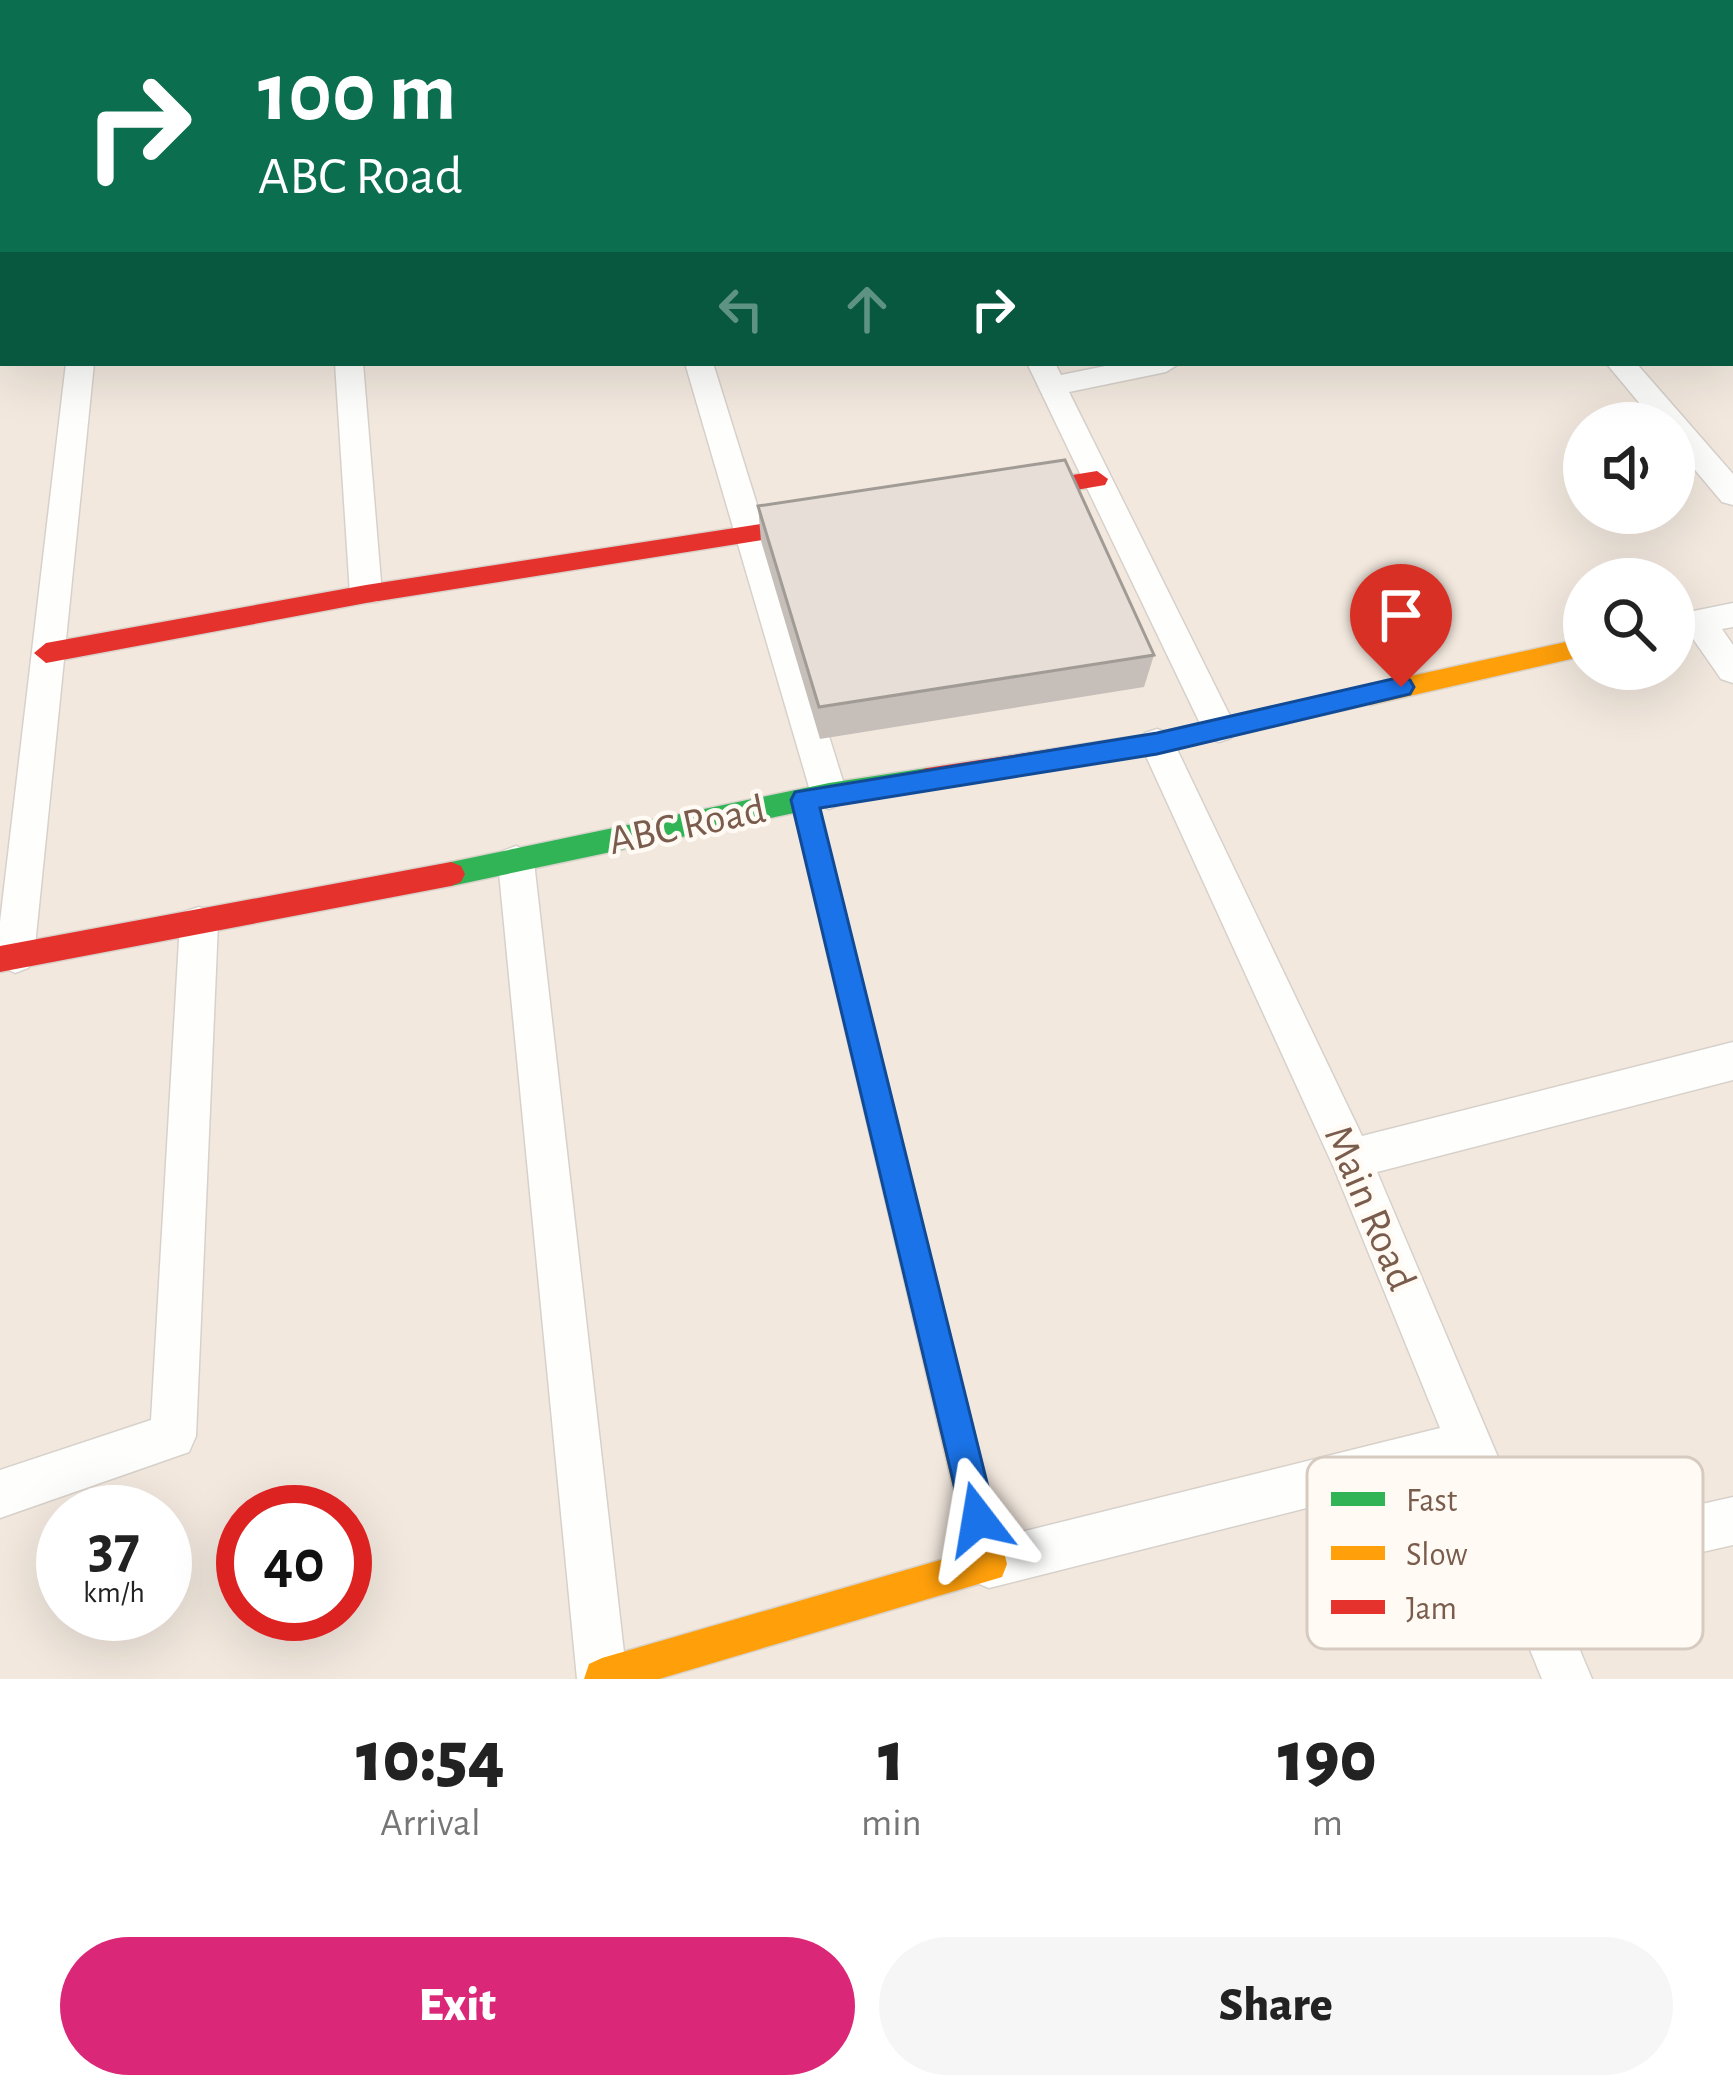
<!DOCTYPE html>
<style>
:root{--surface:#fff;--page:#f6f6f6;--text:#222;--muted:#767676;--accent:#db2777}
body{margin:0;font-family:"Alegreya Sans",sans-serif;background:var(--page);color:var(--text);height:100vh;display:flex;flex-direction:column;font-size:45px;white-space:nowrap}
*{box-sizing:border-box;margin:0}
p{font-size:39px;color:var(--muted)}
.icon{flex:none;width:66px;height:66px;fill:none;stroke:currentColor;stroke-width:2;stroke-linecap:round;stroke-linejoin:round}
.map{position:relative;height:1679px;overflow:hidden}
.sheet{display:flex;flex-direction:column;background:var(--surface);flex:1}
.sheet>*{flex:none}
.guide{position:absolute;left:0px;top:0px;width:1734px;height:366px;box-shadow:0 12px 48px #0002;background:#0b6e4f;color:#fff;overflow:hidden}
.fabs{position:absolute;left:1563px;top:402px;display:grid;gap:24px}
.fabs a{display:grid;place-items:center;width:132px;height:132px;border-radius:50%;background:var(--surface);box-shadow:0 12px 48px #0002;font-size:60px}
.speed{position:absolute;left:36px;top:1485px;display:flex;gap:24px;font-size:60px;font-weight:700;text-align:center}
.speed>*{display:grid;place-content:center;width:156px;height:156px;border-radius:50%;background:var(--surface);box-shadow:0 12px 48px #0002;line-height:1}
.speed small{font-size:30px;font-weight:400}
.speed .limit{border:18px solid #d22;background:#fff;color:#111}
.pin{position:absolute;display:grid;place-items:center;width:102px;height:102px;color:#fff;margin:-123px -51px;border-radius:50% 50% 50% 0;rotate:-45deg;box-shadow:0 0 12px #0007}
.pin .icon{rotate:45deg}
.me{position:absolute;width:132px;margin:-66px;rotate:346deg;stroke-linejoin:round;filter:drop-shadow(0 0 9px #0008)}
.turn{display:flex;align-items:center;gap:42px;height:252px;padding:0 60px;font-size:54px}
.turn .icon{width:156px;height:156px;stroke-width:2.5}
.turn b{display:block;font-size:84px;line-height:102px}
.lanes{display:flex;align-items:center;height:114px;padding:0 60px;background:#0003;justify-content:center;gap:60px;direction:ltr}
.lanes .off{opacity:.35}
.eta{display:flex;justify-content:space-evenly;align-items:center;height:204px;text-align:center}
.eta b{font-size:72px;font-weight:800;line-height:84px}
.cta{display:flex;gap:24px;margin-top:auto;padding:24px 60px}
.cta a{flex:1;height:138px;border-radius:72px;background:var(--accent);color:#fff;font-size:48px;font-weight:800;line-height:138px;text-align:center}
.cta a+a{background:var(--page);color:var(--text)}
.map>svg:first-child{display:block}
</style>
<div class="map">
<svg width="1733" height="1679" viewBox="0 0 1733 1679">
<rect width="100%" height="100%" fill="#f9f5f0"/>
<!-- residential -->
<path fill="#f2e8de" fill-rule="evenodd" d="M0,0L1665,3H3V363H1731L1733,66V1679H0ZM1584,423H1674V513H1584ZM1584,579H1674V669H1584ZM63,1512H165V1614H63ZM243,1512H345V1614H243Z"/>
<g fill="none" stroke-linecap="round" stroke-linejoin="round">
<!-- canal -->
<path fill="#d0e8ea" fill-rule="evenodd" d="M1705,0H1733V9L1731,3Z"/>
<!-- street casing -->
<g stroke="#d7d1cb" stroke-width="3">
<path id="street" d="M110,0H132V3H110Z
M381,0H428L379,3Z
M580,0H602L603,3H581Z
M857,0H879L881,3H859Z
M1029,0H1051L1053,3H1031Z
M1495,0H1518L1520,3H1497Z
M1694,0H1717L1719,3H1696Z
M1731,15L1733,16V31L1731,30Z
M1731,102H1733V116H1731Z
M1731,255H1733L1731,272Z
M66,363H94L34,956L28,968L15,973L0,965V922Z
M335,363H363L382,594L377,602H355L350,594Z
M685,363H713L847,794L841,804L829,809L817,804L811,794Z
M1027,363H1055L1061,375L1120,363H1180L1166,372L1069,392L1236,728L1231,738L1219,742L1207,738Z
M1606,363H1636L1733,474V505L1722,502L1674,445V423H1656Z
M1733,603V627L1722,629L1733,645V683L1721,679L1691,636L1674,639V615Z
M1157,729L1169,733L1174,743L1362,1136L1733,1042V1080L1377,1172L1534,1542L1733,1497V1545L1553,1586L1592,1679H1542L1457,1470L989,1588L972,1581L965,1564L972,1547L989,1540L1440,1428L1334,1168L1140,743L1145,733Z
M516,846L529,851L534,862L627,1679H577L498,862L503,851Z
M199,907L212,911L218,923L196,1436L189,1452L0,1518V1470L151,1420L180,923L186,911Z"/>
</g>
<!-- fast casing -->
<g stroke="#d9d2cb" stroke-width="3">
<path id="fast" d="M927,768L936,771L940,779L936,787L819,807L942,1304L938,1316L926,1320L914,1316L910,1304L794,813L451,886L441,882L437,874L441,866L451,862L829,783Z"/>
</g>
<!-- slow casing -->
<g stroke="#d9d2cb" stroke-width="3">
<path id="slow" d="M1584,638V656L1370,705L1357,695L1370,685Z
M926,1288L938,1292L942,1304L1007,1564L1002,1577L659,1679H584L589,1664L602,1658L968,1552L910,1304L914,1292Z"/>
</g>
<!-- jam casing -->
<g stroke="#d9d2cb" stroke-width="3">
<path id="jam" d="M1097,471L1108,479L1105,485L1006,502L995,494L1006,486Z
M826,514L837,522L826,530L366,603L46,663L34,653L46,643L366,585Z
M1370,685L1379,688L1383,695L1379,702L1157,753L927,790L918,787L914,779L918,771L927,768L1157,733Z
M451,862L461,866L465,874L461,882L451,886L0,972V946Z"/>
</g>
<!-- street -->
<use href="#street" fill="#fefefd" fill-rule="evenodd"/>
<!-- fast -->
<use href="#fast" fill="#30b455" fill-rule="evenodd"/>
<!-- slow -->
<use href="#slow" fill="#ff9f0a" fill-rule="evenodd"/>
<!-- jam -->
<use href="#jam" fill="#e5322d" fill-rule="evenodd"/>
</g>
<!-- wall -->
<path fill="#c6bfb9" d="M758,506L1154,655L1144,687L820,739L761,541Z"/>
<!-- building -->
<path fill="#e6ded7" stroke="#a19b96" stroke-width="3" d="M1065,460L1154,655L819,707L758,506Z"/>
<!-- route -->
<path fill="#1a73e8" stroke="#114b97" stroke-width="3" d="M1401,677L1410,680L1414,687L1410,694L1157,754L820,808L996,1519L990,1531L978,1537L965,1531L791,800L795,792L1157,733Z"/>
<g text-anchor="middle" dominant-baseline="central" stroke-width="9" stroke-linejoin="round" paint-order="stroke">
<!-- street labels -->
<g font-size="42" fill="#7a5c4d" stroke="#fffaf3">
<text transform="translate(687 825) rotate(-12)">ABC Road</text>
<text transform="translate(1370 1208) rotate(67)">Main Road</text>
</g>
</g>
<!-- legend -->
<rect x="1307" y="1457" width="396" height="192" rx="18" fill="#fffaf3" stroke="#d7cbc1" stroke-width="3"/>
<rect x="1331" y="1492" width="54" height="14" fill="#30b455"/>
<rect x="1331" y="1546" width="54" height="14" fill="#ff9f0a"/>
<rect x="1331" y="1600" width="54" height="14" fill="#e5322d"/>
<g font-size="33" fill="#7a5c4d">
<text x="1406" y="1511">Fast</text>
<text x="1406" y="1565">Slow</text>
<text x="1406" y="1619">Jam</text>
</g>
</svg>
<div class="fabs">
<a><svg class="icon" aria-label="sound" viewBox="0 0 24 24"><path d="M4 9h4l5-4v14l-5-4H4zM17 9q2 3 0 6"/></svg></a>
<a><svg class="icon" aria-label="search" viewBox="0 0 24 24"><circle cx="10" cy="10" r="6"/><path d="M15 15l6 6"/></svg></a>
</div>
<div class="speed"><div>37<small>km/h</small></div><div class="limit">40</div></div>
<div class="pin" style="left:1401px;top:687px;background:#d93025"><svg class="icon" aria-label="arrive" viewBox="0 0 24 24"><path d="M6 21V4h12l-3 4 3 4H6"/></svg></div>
<svg class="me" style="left:978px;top:1519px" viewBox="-20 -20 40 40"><path d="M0-17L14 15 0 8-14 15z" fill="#1a73e8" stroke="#fff" stroke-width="4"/></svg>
<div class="guide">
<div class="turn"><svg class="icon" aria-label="right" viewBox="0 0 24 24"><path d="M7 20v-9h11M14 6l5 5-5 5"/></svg><div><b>100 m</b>ABC Road</div></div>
<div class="lanes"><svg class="icon off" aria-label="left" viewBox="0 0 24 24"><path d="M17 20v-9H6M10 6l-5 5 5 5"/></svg><svg class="icon off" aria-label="ahead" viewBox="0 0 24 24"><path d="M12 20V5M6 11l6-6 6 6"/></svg><svg class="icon" aria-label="right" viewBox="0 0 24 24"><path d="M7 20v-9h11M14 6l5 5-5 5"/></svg></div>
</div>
</div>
<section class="sheet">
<div class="eta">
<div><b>10:54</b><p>Arrival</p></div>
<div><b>1</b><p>min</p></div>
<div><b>190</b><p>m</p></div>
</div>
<div class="cta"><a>Exit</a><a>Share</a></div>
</section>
